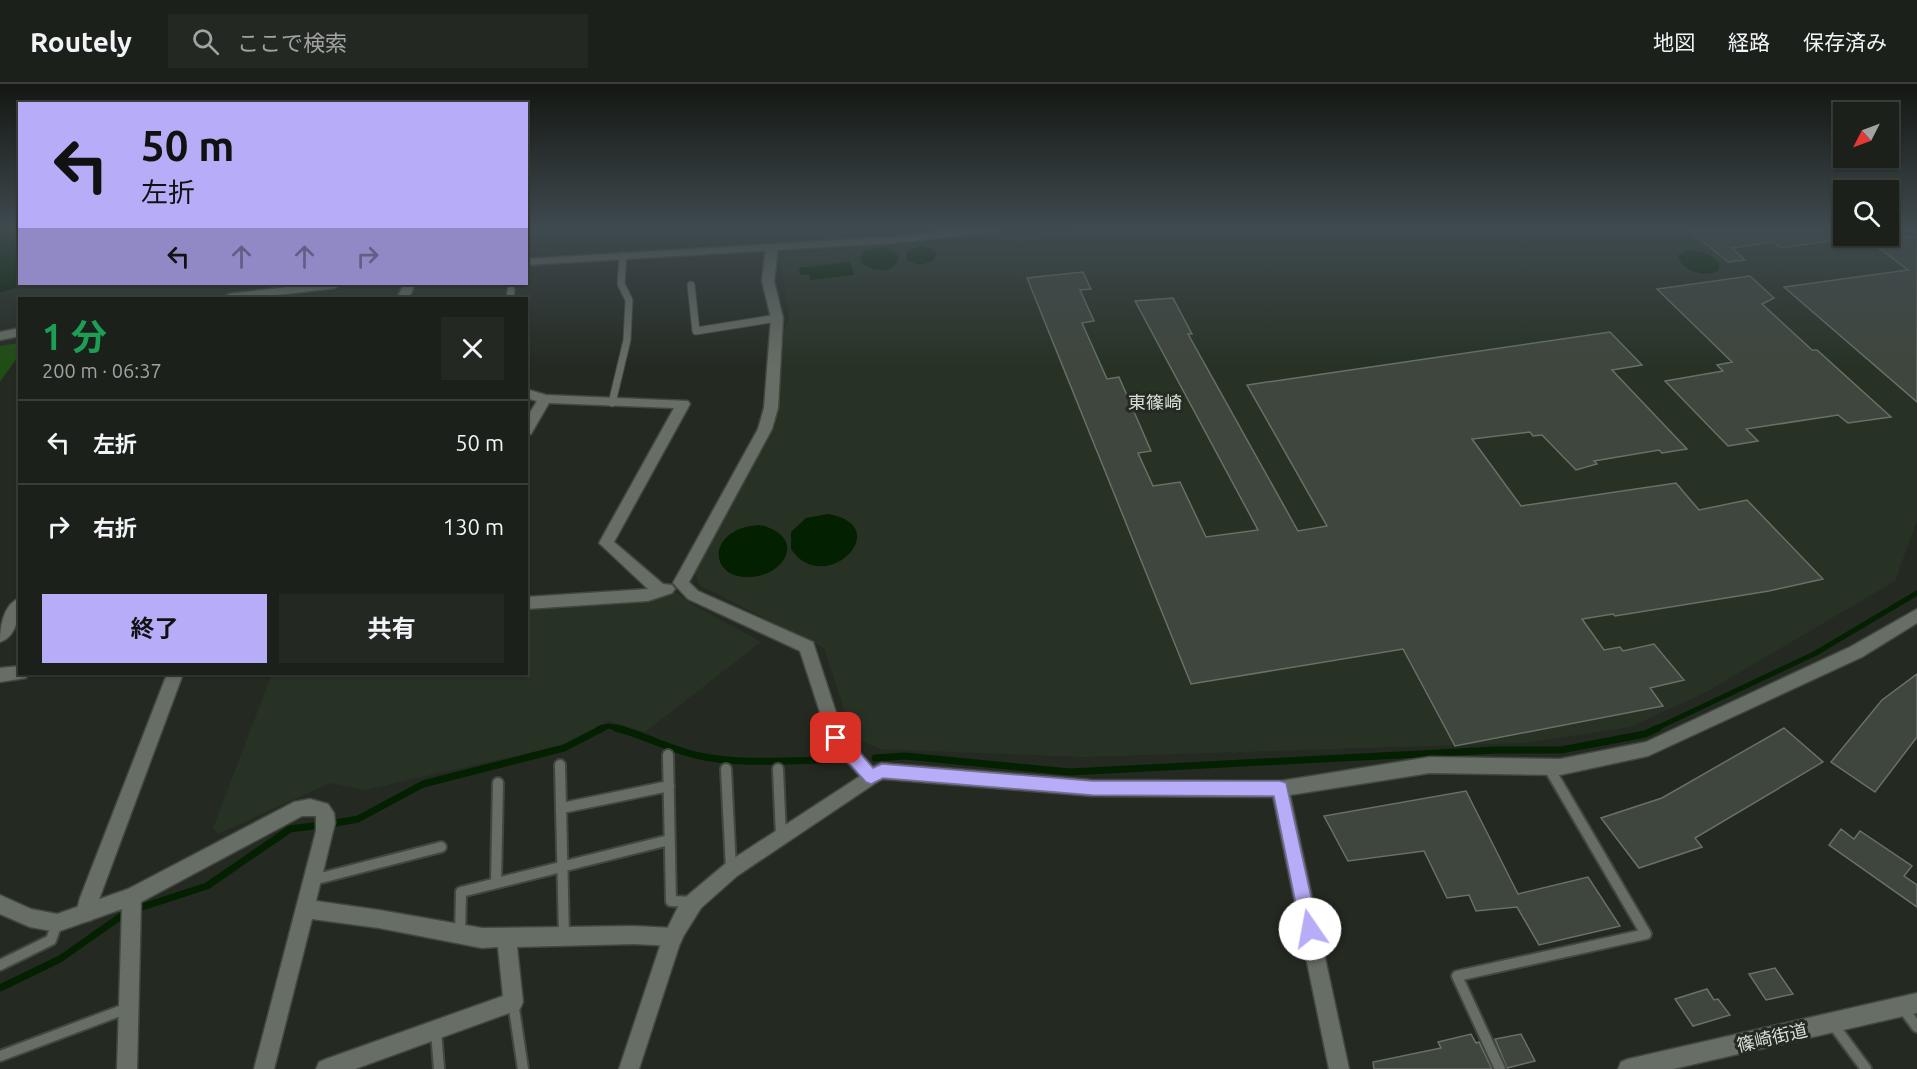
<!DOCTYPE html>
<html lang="ja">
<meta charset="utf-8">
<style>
:root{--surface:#1b201a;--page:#242823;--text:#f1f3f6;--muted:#a0a3a2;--line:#393e39;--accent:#b6acf8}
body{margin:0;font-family:Ubuntu,"Noto Sans JP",sans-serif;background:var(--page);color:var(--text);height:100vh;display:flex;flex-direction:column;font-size:22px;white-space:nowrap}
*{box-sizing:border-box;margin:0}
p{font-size:20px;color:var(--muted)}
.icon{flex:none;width:33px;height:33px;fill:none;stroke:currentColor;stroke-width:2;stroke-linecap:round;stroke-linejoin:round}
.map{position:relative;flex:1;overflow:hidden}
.drawer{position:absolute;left:18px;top:213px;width:510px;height:378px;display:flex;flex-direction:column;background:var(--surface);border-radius:0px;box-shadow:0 2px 4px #0004,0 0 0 2px var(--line)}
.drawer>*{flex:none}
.banner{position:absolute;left:18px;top:18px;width:510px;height:183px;border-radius:0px;box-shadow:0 2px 4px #0004,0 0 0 2px var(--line);background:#b6acf8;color:#111;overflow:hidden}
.needle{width:39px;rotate:228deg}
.fabs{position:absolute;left:1833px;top:18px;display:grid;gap:12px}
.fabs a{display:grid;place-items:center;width:66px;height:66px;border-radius:0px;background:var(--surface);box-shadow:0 2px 4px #0004,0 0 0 2px var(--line);font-size:30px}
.pin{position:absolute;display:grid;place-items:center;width:51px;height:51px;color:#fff;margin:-26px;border-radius:12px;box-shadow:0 3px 9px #0006}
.me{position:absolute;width:66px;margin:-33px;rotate:348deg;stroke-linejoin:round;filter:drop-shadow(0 0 4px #0008)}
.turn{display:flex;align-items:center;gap:21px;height:126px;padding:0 24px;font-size:27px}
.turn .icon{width:78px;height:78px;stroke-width:2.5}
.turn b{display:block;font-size:42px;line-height:51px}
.lanes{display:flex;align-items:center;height:57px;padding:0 24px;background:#0003;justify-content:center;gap:30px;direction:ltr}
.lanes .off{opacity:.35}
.round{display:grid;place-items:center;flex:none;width:63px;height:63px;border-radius:0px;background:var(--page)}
.headline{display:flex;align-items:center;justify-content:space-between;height:102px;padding:0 24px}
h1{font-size:36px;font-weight:700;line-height:45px;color:#1e9e55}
.action{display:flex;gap:12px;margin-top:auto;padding:12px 24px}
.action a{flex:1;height:69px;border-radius:0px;background:var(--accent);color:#111;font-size:24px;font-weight:700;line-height:69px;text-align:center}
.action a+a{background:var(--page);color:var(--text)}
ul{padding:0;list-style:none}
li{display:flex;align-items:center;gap:18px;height:84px;padding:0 24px;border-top:2px solid var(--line)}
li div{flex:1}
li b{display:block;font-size:22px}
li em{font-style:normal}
header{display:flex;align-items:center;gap:36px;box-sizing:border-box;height:84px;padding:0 30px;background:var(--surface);border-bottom:2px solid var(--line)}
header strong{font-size:28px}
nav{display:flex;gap:33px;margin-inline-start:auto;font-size:21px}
.search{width:420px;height:54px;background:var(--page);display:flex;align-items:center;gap:15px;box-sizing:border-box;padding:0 21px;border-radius:0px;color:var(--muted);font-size:22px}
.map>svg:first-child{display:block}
</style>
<header>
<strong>Routely</strong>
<div class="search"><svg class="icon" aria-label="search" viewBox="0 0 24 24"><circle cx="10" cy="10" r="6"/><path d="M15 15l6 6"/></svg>ここで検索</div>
<nav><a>地図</a><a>経路</a><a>保存済み</a></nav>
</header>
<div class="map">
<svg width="1917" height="985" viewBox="0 0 1917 985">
<rect width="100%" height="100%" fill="#242a22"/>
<!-- built -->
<path fill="#273225" d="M1107,145H1843L1844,152H1888L1889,145H1904L1917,154V437L1895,497L1706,608L1630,643L1524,659L1083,673L881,665L851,653L840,612L824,564L699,501L694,487L775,343L784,248L789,232L779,169Z
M668,506L677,509L692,520L761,558L645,648L608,637L563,661L365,706L330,699L218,750L213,744L272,590H526L527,524Z"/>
<!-- green -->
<path fill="#204d14" d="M19,259V271L0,298V262Z"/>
<!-- water -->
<path fill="#032000" d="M0,145H19L20,200H32L0,208Z
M921,162L930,164L936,168L934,177L919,181L906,176L908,166Z
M882,163L893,166L899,172C897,190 871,189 861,178L860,174L865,167Z
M1686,167C1699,166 1710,169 1719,179V186C1706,194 1685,188 1678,174V171Z
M850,178L854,191L811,196L809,190L800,191L799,184Z
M828,430C898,442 824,515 791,465V448L806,434Z
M759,441C777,444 797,458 782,478C776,486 767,490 758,492C709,502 702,445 759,441Z"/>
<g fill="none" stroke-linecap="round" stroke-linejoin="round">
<!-- stream-far1 -->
<path stroke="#032000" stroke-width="5" d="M598,645L609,642L622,645
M1655,645L1816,569L1917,509"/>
<!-- stream -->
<path stroke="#032000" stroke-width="7" d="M616,644C644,651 671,666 700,672C741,681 788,676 830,676
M875,674L905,672L1070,688L1496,666H1561L1645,650L1658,644
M330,740L358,735L423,700L564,664L603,644
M136,825L207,802L290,745L321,741
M0,904L60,875L127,828"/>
</g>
<!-- building -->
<path fill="#3f463d" stroke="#687067" stroke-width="1.5" d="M1688,145H1844V152L1856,153L1781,164L1773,158L1732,164L1745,176L1728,178Z
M1888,145L1900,152L1917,153V318L1784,203L1908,186L1863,152H1888Z
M1083,188L1091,205L1080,206L1094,237L1082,239L1107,295L1119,293L1151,367L1138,369L1153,402L1180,398L1206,453L1258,446L1135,217L1173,214L1192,250H1188L1298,447L1327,442L1247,301L1610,248L1642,281L1612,286L1687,365L1662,369L1659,366L1594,377L1597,380L1576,386L1542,351L1533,352L1530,348L1472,355L1521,422L1676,399L1699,426L1747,416L1823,495L1769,507L1615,532L1613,530L1582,535L1604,566L1620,563L1623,567L1654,560L1684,596L1650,604L1663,622L1455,662L1403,565L1191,600L1027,194Z
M1750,192L1774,214L1762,220L1812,266H1817L1891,333L1848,339L1838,331L1746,345L1758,357L1728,362L1665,297L1723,287L1717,281L1732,278L1657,205Z
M1917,590V653L1875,708L1831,678L1882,616Z
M1784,644L1823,678L1695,754L1702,763L1639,784L1601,734L1662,714Z
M1466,707L1518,810L1588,793L1620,842L1539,861L1517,823L1476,827L1469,811L1447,814L1424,767L1348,777L1324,732Z
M1841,745L1854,755L1860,747L1912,782L1904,792L1917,801V823L1829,761Z
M1775,884L1793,910L1766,916L1749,890Z
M1707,905L1714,916L1718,915L1730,931L1693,942L1675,915Z
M1471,950L1476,959L1479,958L1492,985H1374L1373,978L1441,964L1438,958Z
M1521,950L1535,977L1507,984L1495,955Z"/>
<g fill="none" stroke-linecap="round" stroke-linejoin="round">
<!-- service-far1 casing -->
<g stroke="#424840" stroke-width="9">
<path id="service-far1" d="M691,201L696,247L777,234
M510,214L511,206
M612,319L627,256L629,216L621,200L623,172"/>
</g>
<!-- service casing -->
<g stroke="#424840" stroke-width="14">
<path id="service" d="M668,671L671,817L693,818
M560,681L564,852
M726,685L731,785
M778,685L781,752
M562,724L669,702
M313,796L441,763
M496,799L498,699
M460,851L461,808L669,756
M0,881L51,856L57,839
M513,918L523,985
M1902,923L1917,943
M1832,939L1866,985
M436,947L439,985
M0,972L128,924
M1500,985L1457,892L1646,850L1549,684"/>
</g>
<!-- minor casing -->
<g stroke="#424840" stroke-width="3">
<path id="minor" d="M1906,145H1917V151Z
M772,160L778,163L774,197L783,234L778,324L772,345L689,498L698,507L813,558L843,650L873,683L881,679L1092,696L1280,697L1430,673L1560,675L1646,658L1850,563L1917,525V539L1862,573L1648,672L1560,691L1430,689L1290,711L1349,985H1329L1273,713L1092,712L883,695L871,701L865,698L830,659L800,567L688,515L673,499L758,345L764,324L771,234L762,197L766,163Z
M526,305L546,311L688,317L690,320L614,458L663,500L672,501L675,505L672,509L648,517L526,525V513L648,505L599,459L674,324L549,319L531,350L526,351V335L537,317L526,314Z
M20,514C20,529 17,553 0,558C0,544 3,520 20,514Z
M310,715L328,720L334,729L335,739L316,817L379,826L482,844L634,842L673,844L680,846L683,853L680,860L673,862L634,860L517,863L523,918L520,925L355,985H316L319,978L326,975L503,912L498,863L482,864L379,844L312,835L274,985H254L316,747V732H302L141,818L137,985H117L122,825L57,848L30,843L0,830V811L31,825L57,830L128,805L294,718Z"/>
</g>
<!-- tertiary casing -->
<g stroke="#424840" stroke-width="3">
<path id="tertiary" d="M404,200H415L409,214H397Z
M20,582V590H28L26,594L0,598V584Z
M167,590H183L94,829L92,836L85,838L78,836L76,829L80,814Z
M871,685L877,688L880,693L877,698L737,792L701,824L681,856L639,985H619L663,853L679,821L687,812L725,780Z
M1917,909V929L1673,985H1618L1621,978L1628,975Z"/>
</g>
<!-- secondary casing -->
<g stroke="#424840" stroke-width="3">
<path id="secondary" d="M965,145H999L993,148L893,159L526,181V175L893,153Z
M312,200H341L335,204L252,214H223L229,210Z
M20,244V252L0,256V248Z"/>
</g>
<!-- service-far1 -->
<use href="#service-far1" stroke="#676e65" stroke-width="7"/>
<!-- service -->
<use href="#service" stroke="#676e65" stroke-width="10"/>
<!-- minor -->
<use href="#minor" fill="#676e65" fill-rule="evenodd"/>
<!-- tertiary -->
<use href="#tertiary" fill="#676e65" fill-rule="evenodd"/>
<!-- secondary -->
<use href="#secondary" fill="#676e65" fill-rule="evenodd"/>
</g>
<!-- sky -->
<linearGradient id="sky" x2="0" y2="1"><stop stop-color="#141713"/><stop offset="0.51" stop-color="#3f4a4f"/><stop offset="1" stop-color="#3f4a4f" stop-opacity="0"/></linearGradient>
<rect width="1917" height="283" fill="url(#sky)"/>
<!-- route -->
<path fill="#b6acf8" stroke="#7670a1" stroke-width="1.5" d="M836,647L842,649L873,684L882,680L1092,697H1280L1286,699L1318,845L1316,851L1310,853L1303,851L1301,845L1274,712L1092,711L883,694L871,700L866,698L831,659L829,654L831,649Z"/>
<g text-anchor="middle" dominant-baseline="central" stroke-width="6" stroke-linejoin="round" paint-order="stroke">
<!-- quarter labels -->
<g font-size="18" fill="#d8e0d6" stroke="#242a22">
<text x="1155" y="318">東篠崎</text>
</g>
<!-- near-street labels -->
<g font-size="18" fill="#d8ddd7" stroke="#242a22">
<text transform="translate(1772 953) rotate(-13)">篠崎街道</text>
</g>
</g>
</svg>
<div class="fabs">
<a><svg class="needle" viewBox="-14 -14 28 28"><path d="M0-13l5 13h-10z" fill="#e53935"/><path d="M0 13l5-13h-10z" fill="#a0a3a2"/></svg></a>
<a><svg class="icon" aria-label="search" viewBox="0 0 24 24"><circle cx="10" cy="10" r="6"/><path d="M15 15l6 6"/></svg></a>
</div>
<div class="pin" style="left:836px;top:654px;background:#d93025"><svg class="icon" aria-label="arrive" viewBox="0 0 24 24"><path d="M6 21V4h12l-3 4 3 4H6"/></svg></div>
<svg class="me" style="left:1310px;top:845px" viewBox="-20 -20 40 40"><circle r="19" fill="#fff"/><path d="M0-13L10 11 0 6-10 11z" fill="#b6acf8"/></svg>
<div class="banner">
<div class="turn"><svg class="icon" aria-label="left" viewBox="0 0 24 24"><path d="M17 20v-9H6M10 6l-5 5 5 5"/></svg><div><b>50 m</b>左折</div></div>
<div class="lanes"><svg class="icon" aria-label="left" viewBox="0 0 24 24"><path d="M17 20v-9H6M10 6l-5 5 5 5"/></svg><svg class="icon off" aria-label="ahead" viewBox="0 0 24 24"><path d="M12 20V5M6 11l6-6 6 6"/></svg><svg class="icon off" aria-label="ahead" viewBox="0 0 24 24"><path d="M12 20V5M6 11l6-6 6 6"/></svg><svg class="icon off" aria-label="right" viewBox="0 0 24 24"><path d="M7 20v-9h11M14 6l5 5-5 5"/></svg></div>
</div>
<section class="drawer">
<div class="headline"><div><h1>1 分</h1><p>200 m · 06:37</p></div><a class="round"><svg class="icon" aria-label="close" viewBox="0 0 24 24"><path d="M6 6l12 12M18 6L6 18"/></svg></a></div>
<ul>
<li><svg class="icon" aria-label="left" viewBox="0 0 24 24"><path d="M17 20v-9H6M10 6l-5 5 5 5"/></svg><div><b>左折</b></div><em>50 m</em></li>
<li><svg class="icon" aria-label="right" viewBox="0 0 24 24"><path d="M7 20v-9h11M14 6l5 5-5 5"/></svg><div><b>右折</b></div><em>130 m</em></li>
</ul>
<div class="action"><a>終了</a><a>共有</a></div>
</section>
</div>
